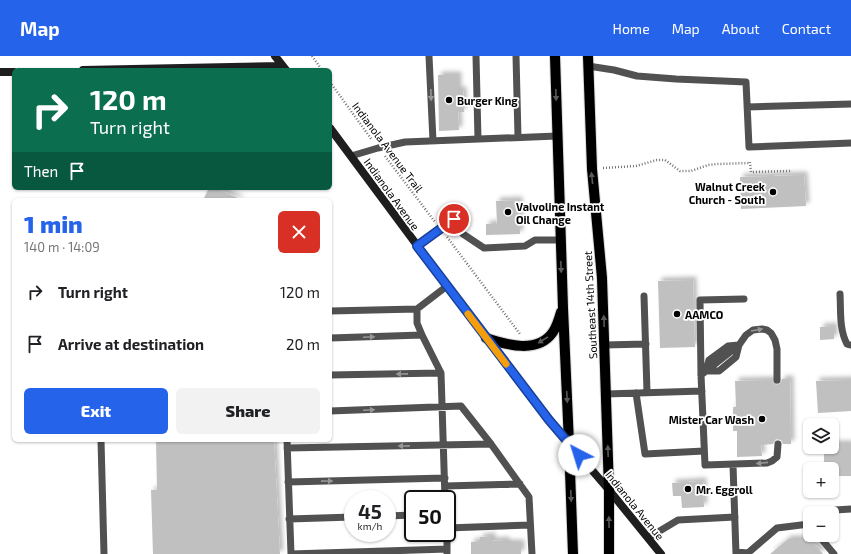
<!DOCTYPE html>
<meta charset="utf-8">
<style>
:root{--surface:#fff;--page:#f2f2f2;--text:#202124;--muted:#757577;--accent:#2563eb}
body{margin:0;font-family:"Exo 2",sans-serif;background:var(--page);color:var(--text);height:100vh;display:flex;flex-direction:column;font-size:15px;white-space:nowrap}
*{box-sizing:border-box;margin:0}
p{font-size:13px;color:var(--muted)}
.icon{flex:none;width:22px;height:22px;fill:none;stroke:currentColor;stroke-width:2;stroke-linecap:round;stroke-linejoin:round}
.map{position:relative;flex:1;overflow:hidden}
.side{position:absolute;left:12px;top:142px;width:320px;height:244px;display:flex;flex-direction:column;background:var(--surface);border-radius:6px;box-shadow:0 1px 3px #0004}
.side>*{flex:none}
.hud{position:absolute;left:12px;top:12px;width:320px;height:122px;border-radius:6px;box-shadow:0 1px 3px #0004;background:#0b6e4f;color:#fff;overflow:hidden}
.tools{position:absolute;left:803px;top:362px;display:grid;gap:8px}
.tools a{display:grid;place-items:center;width:36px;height:36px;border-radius:6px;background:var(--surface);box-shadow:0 1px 3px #0004;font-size:20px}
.speed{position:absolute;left:344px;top:434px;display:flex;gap:8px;font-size:20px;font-weight:700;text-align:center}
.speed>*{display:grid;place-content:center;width:52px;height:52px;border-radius:50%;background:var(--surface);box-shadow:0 1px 3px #0004;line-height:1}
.speed small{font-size:10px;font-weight:400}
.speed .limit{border:2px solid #111;border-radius:6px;background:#fff;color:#111}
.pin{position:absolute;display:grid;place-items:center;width:34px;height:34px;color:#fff;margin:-17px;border:2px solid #fff;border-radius:50%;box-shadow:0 1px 4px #0007}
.me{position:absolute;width:44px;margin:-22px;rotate:320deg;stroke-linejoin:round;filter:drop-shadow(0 0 3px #0008)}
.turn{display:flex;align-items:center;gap:14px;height:84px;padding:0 12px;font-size:18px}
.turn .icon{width:52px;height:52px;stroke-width:2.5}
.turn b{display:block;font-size:28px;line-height:34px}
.then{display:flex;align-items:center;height:38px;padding:0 12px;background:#0003;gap:8px;font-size:15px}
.round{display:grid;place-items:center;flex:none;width:42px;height:42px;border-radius:6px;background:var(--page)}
.head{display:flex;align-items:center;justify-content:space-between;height:68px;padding:0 12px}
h1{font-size:24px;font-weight:800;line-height:30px;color:var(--accent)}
.button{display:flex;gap:8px;margin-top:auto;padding:8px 12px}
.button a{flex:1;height:46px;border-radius:6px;background:var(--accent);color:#fff;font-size:16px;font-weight:800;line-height:46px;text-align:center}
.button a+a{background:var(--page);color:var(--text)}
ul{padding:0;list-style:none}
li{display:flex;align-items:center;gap:12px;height:52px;padding:0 12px}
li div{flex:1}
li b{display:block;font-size:15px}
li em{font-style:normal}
header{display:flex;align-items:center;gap:24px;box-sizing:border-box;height:56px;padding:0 20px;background:var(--accent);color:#fff}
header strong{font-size:19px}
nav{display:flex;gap:22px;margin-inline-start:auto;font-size:14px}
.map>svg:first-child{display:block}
</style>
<header>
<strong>Map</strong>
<nav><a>Home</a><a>Map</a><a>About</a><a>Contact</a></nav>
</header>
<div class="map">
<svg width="851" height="498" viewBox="0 0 851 498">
<defs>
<filter id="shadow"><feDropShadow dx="3.5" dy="-3.5" stdDeviation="2" flood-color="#0004"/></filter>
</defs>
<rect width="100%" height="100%" fill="#fff"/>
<!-- building -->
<path fill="#c0c0c0" filter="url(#shadow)" d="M438,19H458V34H463L464,56H458L459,74L439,75Z
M804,119L806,150L741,153L740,121Z
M209,132H216L242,144H203Z
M519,144L520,178L486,179V168H497L496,145Z
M693,224L695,291L660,292L658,225Z
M834,270V283L820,284V271Z
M782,323H790L791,388H783L781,384L776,383L774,386L773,388L761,389L762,400L737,401V375H733V351H736L735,325L772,324L774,328L777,329L781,327Z
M851,324V355L818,357L816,325Z
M156,384H274L280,498H153L151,434H157Z
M832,388H851V420H832V413H824V391H832Z
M703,425L704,451L682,452L681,440H673L672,427Z
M492,480V485L506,484V487H521V498H471V486L480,485V481Z
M788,483H811L823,498H770Z"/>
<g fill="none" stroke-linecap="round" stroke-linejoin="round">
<!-- primary casing -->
<g stroke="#dbdbdb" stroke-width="12">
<path id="primary" d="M555,0L563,252L569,387L573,498
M588,0L592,113L602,222L609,434V498
M486,282C507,289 538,298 553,276C557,270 559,263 561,256"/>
</g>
<!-- path -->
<path stroke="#737373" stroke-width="2.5" stroke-dasharray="1 2" stroke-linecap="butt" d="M312,0L322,14
M330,26L372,84
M385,100L435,166
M750,106L751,116L792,115
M603,112L636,110L657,104H665L680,115H691L708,109L718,108L750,107
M447,181L520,278"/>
<!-- lane -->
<path stroke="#515151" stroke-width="7" d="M429,0L433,85
M476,0L478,83
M516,0L518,81
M588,10L614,14L637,20L676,23L746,26L749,91L851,87
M747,51L851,48
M351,100L378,92L405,86L557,80
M417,190L455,163L463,178L484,192L525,190L535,184H560
M840,238C841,255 839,273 847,288L851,289
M644,240L647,336
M744,243L700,244L701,319L705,409L767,407L772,405L777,401L778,388
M330,255L417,253
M330,282L422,279
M604,289L646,288
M739,289L736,301L719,315H706L709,304L728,290Z
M330,319L441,317
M701,319L739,289L746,279L753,274L762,273L767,274L771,277L775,284L777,293V324
M636,337L645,398L704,395
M606,338L702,335
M330,355L461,350L491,388L529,441L532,498
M101,384L104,498
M287,384L291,498
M287,392L491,388
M733,409L736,498
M288,426L445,422
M445,430L520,428
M445,443L441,317L422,279L417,267V253L447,230
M835,454L851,453
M387,460L413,459
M289,463L353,461
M447,472L530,469
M447,477V497
M818,479L834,498
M648,482L678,464L735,461
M736,496L748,497L777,472L809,468L810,470
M291,498L447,493"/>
<!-- secondary -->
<path stroke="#1e1e1e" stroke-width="8" d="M275,0L286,14
M83,14L282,10
M0,16H14
M330,72L454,239L549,364L609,434L661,498"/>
<!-- primary -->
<use href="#primary" stroke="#000" stroke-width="10"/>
</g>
<!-- one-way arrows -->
<defs><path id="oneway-solid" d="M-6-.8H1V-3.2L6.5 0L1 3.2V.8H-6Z"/></defs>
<g fill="#979797">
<use href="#oneway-solid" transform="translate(431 39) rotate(88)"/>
<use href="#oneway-solid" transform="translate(757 274) rotate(-10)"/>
<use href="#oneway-solid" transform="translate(369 281) rotate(-2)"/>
<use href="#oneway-solid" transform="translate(402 318) rotate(179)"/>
<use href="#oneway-solid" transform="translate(369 354) rotate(-2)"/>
<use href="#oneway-solid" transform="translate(404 390) rotate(179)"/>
<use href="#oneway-solid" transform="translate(762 407) rotate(174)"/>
<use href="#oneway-solid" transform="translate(327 425) rotate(-1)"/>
</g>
<g fill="#595959">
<use href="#oneway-solid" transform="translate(556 39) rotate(88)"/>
<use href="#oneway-solid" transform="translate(592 122) rotate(-96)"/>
<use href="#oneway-solid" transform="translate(561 211) rotate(88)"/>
<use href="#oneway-solid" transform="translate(604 265) rotate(-92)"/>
<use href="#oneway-solid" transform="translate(543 284) rotate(148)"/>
<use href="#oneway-solid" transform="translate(567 341) rotate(87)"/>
<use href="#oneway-solid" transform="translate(608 395) rotate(-92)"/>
<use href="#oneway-solid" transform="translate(571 440) rotate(88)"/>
<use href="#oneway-solid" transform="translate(609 466) rotate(-91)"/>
</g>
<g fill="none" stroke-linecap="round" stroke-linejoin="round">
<!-- route casing -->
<g stroke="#184099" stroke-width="10">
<path id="route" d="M454,163L417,190L549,364L579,399"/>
</g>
<!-- route -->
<use href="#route" stroke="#2563eb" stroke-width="7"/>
<!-- slow -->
<path stroke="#f59e0b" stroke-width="7" d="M468,258L506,308"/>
</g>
<!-- markers -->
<g fill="#000" stroke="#fff" stroke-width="1.5">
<circle cx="449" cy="44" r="4"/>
<circle cx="773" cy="136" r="4"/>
<circle cx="508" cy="156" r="4"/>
<circle cx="677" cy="258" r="4"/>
<circle cx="762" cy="363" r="4"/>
<circle cx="688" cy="433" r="4"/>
</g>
<g text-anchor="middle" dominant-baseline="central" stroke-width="3.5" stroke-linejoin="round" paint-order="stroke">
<!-- poi labels -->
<g font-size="11" font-weight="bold" fill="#000" stroke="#fff" text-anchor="start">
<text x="457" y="44">Burger King</text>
<text x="765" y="130" text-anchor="end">Walnut Creek<tspan x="765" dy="13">Church - South</tspan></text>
<text x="516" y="150">Valvoline Instant<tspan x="516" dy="13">Oil Change</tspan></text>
<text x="685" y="258">AAMCO</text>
<text x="754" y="363" text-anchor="end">Mister Car Wash</text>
<text x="696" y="433">Mr. Eggroll</text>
</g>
<!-- street labels -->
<g font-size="11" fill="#000" stroke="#fff">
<text transform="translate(388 91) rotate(53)">Indianola Avenue Trail</text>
<text transform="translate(392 138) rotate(54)">Indianola Avenue</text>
<text transform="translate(590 249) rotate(-93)">Southeast 14th Street</text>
<text transform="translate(635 449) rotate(51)">Indianola Avenue</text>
</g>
</g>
</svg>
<div class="tools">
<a><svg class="icon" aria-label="layers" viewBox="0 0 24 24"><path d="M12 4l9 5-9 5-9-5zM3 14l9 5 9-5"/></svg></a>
<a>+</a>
<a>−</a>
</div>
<div class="speed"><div>45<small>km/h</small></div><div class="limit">50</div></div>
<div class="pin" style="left:454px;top:163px;background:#d93025"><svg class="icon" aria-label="arrive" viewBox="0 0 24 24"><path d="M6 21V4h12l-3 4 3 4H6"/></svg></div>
<svg class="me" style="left:579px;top:399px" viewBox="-20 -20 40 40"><circle r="19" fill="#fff"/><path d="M0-13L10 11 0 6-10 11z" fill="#2563eb"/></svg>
<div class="hud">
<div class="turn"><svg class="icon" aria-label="right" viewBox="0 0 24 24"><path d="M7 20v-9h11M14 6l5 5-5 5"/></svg><div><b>120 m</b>Turn right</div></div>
<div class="then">Then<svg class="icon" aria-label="arrive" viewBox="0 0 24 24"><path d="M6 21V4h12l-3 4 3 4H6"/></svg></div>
</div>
<section class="side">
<div class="head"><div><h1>1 min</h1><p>140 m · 14:09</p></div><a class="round" style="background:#d93025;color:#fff"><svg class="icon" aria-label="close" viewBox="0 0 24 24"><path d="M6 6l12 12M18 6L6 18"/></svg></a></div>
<ul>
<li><svg class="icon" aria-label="right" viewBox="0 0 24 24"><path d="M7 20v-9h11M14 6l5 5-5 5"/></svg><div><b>Turn right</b></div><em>120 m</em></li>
<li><svg class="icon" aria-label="arrive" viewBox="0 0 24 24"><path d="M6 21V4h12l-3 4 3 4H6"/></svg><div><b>Arrive at destination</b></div><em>20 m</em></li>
</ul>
<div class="button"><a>Exit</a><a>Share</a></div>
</section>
</div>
